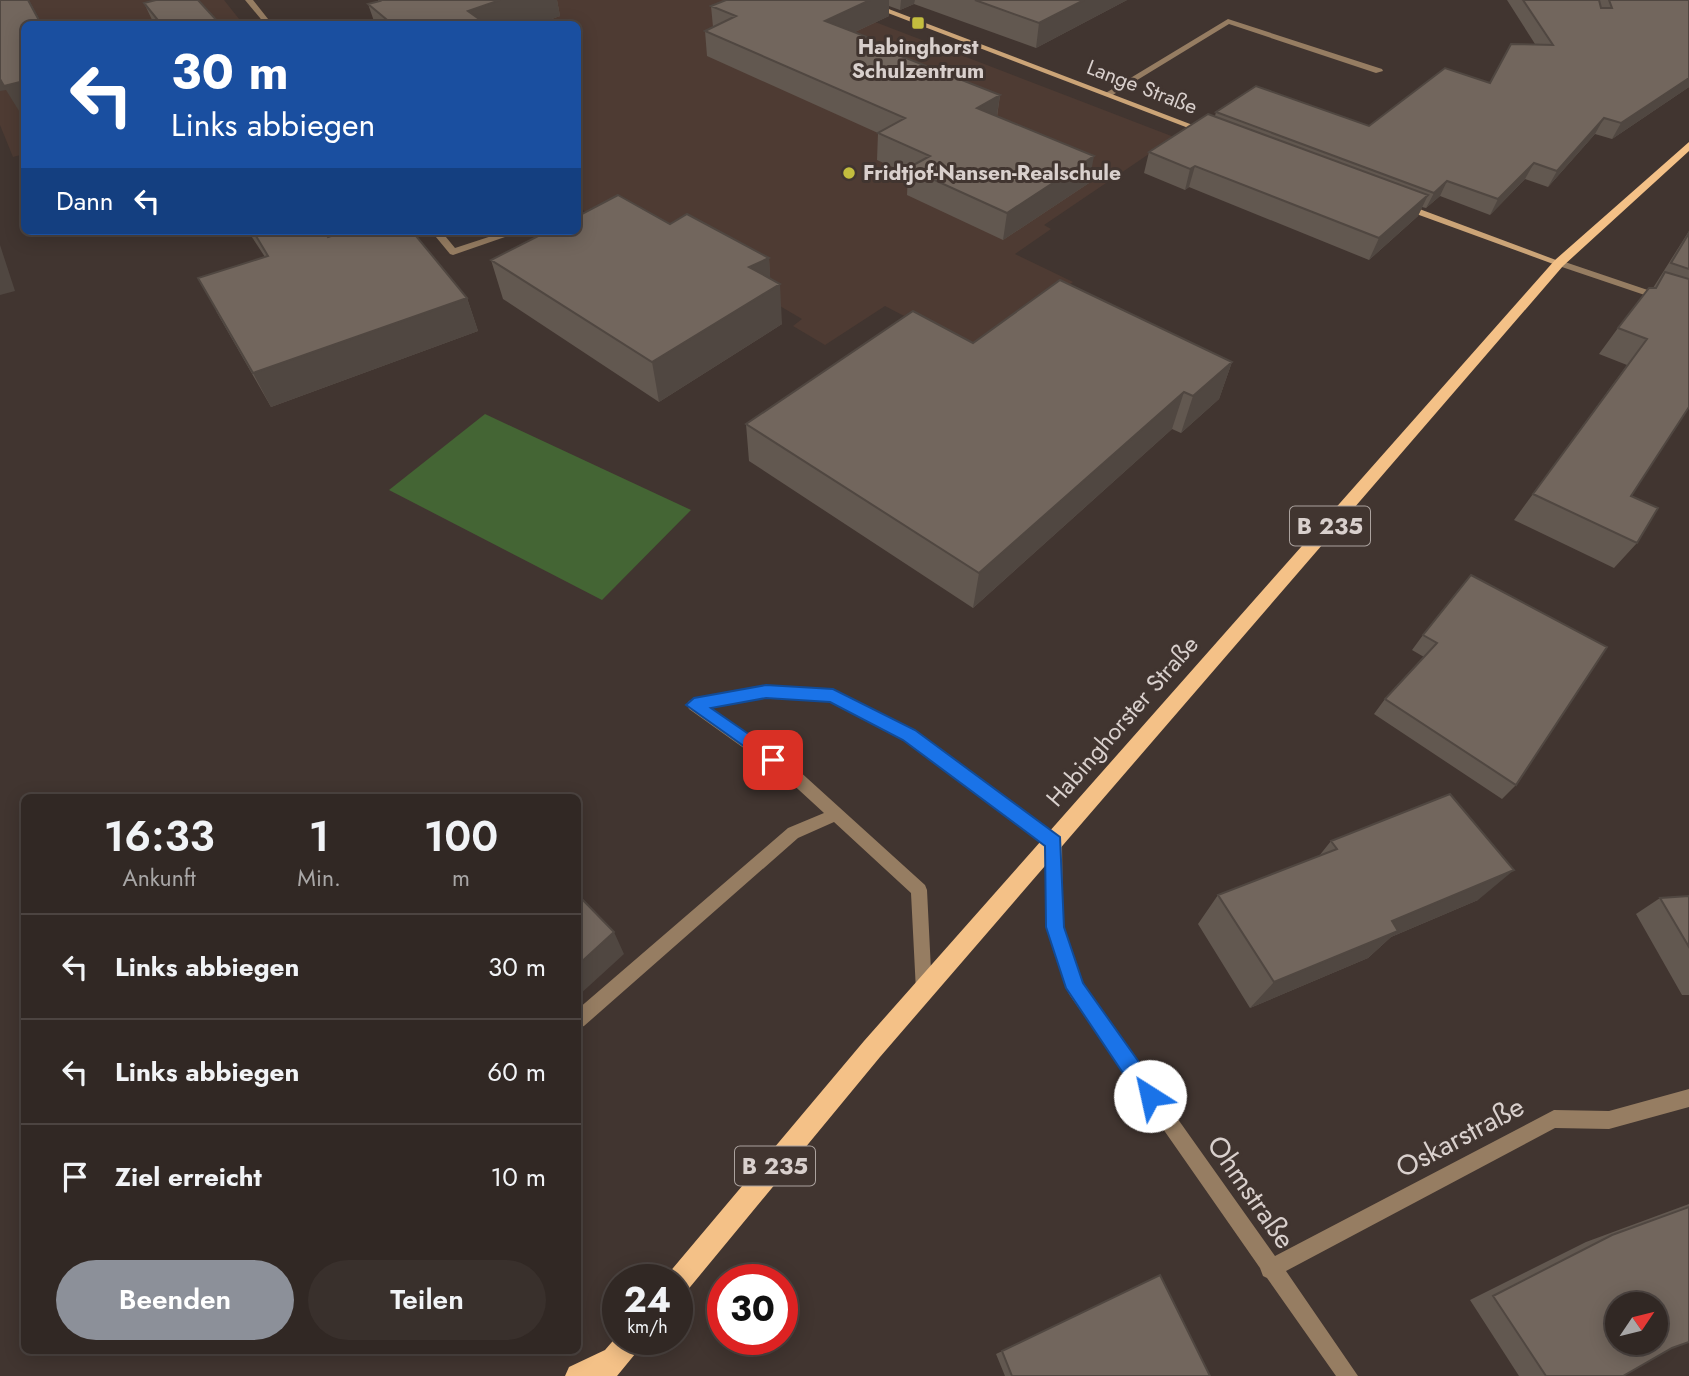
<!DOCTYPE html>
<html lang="de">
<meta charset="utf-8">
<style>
:root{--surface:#312824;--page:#39302c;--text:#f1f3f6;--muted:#a8a6a6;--line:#4c4441;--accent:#8c9099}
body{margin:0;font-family:Jost,sans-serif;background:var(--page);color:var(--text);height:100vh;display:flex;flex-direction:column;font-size:26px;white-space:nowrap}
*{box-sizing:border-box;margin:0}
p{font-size:23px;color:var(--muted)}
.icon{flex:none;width:38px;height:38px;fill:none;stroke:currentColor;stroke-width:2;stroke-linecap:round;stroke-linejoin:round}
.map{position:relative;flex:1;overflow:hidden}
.drawer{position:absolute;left:21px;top:794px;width:560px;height:560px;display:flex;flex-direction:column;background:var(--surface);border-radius:10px;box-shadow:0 4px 18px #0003,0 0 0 2px var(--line)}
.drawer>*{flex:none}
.hud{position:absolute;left:21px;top:21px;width:560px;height:214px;border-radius:10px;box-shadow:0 4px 18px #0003,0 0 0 2px var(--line);background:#1a4fa0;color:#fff;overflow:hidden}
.needle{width:46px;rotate:55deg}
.buttons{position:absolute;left:1605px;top:1292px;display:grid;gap:14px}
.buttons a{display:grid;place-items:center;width:63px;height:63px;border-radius:50%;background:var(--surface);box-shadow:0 4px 18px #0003,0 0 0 2px var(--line);font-size:35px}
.speed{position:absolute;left:602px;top:1264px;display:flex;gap:14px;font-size:35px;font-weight:700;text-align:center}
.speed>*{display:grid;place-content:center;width:91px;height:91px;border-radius:50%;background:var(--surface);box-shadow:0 4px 18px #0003,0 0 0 2px var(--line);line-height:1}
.speed small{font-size:18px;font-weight:400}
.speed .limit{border:10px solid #d22;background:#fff;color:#111}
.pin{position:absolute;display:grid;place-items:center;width:60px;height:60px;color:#fff;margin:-30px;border-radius:14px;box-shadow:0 4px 10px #0006}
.me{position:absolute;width:77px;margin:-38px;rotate:325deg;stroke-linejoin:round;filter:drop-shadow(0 0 5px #0008)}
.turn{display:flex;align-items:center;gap:24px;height:147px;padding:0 35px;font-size:32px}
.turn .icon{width:91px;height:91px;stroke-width:2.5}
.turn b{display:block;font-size:49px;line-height:60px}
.then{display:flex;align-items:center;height:66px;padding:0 35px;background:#0003;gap:14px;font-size:26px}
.eta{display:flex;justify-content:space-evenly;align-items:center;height:119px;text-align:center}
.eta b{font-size:42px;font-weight:600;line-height:49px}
.action{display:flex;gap:14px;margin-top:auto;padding:14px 35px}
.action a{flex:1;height:80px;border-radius:42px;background:var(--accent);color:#fff;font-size:28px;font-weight:600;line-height:80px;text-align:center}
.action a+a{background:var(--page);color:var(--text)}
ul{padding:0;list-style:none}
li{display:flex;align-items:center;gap:21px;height:105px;padding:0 35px;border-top:2px solid var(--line)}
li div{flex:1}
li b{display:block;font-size:26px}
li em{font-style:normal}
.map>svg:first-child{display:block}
</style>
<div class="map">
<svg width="1689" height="1376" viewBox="0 0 1689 1376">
<rect width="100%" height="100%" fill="#413530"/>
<!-- education -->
<path fill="#4e3b33" d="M0,0H224L243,24H24V154L13,157L0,125Z
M462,0H818L1174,137L1044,225L1051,229L1015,254L1073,282L977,354L885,306L825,345L793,326L802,319L768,299L675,263L578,207V24H402Z"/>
<!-- green -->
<path fill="#446534" d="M485,414L691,510L602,600L389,490Z"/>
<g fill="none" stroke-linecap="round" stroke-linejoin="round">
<!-- lane -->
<path fill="#967d62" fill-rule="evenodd" d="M245,0H253L272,24H265Z
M1228,19L1382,69L1383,71L1376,73L1229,24L1111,96L1104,94Z
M431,231H441L455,248L507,231H522L453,255L450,254Z
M767,685L833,690L914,731L1059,838L1062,843L1059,848L1054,850L1049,848L904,739L831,702L767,697L709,708L797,769L925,885L927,890L932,991L930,997L924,999L918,997L916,991L911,893L834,822L798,838L584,1026L578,1028V1009L788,828L824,813L787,779L689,709L687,705L689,701L694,699Z"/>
<!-- street -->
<path fill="#967d62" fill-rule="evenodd" d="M1556,261H1562L1689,304V310L1556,265Z
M1054,836L1059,838L1062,843L1063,927L1082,984L1275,1256L1554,1110L1609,1111L1689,1089V1107L1609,1129L1555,1128L1286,1271L1358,1376H1336L1267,1278L1263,1276L1260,1268L1069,994L1047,927L1046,843L1049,838Z"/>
<!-- secondary -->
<path fill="#cba477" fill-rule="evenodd" d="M854,0H865L1211,132L1204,134Z
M1400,204H1406L1564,263L1556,265L1400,208Z"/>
<!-- primary -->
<path fill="#f4c187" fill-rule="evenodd" d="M1689,142V151L1563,266L880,1057L686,1292L677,1295V1279H666L668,1274L864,1041L1555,260Z
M618,1335V1339H644L640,1348L617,1376H565L569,1367L605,1350Z"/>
</g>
<!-- wall -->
<path fill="#625850" d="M378,0H557L560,16L538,24H375L368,4L378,2Z
M726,0H1127L1036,48L914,4L900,10L889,6V16L855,32L867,37V43L1000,95L997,117L1089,183L1003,240L907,195L908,174L877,160L878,133L707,56L705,31L713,27L711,6Z
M1507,0H1689V87L1612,139L1595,134L1548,187L1525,179L1490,215L1440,196L1426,208L1422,207L1418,216L1369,260L1189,187L1185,190L1144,173L1149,152L1215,116L1216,112L1369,126L1490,83L1535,44Z
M144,3L220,24H154Z
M670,224L769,258L770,279L782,324L659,402L503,299L491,260Z
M248,231H324L328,237L467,298L478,331L271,407L216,311L265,257Z
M1689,231V407L1631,496L1637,543L1614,568L1514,520L1627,365L1599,354L1618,328L1653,288Z
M973,343L1232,362L1219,399L1181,433L1172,429L973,608L749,461L746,424Z
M1423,635L1607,647L1516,785L1502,799L1374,714L1385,699L1424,657L1412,650Z
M1331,841L1478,900L1391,937L1368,958L1250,1008L1198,924L1218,895L1319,856Z
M1689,896V995H1682L1636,914L1660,898Z
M1689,1204V1342L1672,1348L1623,1376H1519L1470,1300L1586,1242Z
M1160,1275L1210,1376H1005L996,1354Z"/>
<!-- shaded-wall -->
<path fill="#504741" d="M28,0H29L42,24H41Z
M500,0H557L560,16L538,24H472L468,11Z
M870,0H889V16L825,46V21Z
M901,0H915L914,4L900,10Z
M1084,0H1127L1036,48L1039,23Z
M867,37V62L860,40Z
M0,76L24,81V119L6,90L0,91Z
M1689,78V87L1612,139L1621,123Z
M1000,95L996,121L977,108Z
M1604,118L1595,134L1548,187L1557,171Z
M1094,156L1089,183L1003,240L1007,213Z
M1534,163L1525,179L1490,215L1498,199Z
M1195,166L1189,187L1185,190L1190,169Z
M1447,181L1440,196L1426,208L1434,193Z
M1428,195L1418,216L1369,260L1379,238Z
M0,245L15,291L0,295Z
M769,258L771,290L780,284L782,324L659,402L652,362L749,267Z
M467,298L478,331L271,407L253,373Z
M1232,362L1219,399L1181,433L1193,396Z
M1184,392L1172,429L973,608L979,573Z
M1514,870L1478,900L1391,937L1368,958L1250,1008L1274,982L1392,921Z
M614,932L624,954L578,996V965Z"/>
<!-- building -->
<path fill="#72665d" stroke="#504741" stroke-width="2" fill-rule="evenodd" d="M0,0H28L41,24H24V81L4,86L0,79Z
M156,0H198L220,24H161L144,3Z
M379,0H500L468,11L486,24H392L368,4L380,1Z
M726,0H870L825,21L867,37L860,40L1000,95L977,108L1094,156L1007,213L908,168L930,156L878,133L905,118L705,31L736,16L711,6Z
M975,0H1084L1039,23Z
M1523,0H1599L1601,8H1612L1609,0H1689V78L1621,123L1604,118L1557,171L1534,163L1498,199L1447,181L1434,193L1216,112L1256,86L1369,126L1445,68L1490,83L1511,44L1553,45Z
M1208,114L1428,195L1379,238L1195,166L1190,169L1149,152Z
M618,195L670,224L687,214L769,258L749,267L780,284L652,362L491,260L548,231H578V216Z
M253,231H324L328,237L346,231H412L467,298L253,373L198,278L268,256Z
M1689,233V269L1671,263Z
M1665,272L1689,279V407L1631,496L1658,508L1637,543L1533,494L1647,339L1618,328L1649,288H1656Z
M1060,280L1232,362L1193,396L1184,392L979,573L746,424L913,311L973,343Z
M1471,575L1607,647L1516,785L1385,699L1437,643L1423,635Z
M1450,794L1514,870L1392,921L1398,931L1274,982L1218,895L1337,849L1331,841Z
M578,895L614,932L578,965Z
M1689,896V947L1660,898Z
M1689,1207V1342L1672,1348L1623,1376H1546L1493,1296L1612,1235ZM1617,1304H1656V1342H1617Z
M1160,1275L1210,1376H1012L1002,1351Z"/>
<!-- route -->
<path fill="#1a73e8" stroke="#114b97" stroke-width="2" d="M766,685L833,689L915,730L1060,837L1064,927L1083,983L1158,1089L1161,1096L1158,1103L1150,1106L1143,1103L1066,988L1046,927L1045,846L903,740L830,702L766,698L711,708L779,755L782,760L773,767L686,705L694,698Z"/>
<!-- markers -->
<g fill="#c3bd3e" stroke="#413530" stroke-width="2.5">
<rect x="911" y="16" width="14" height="14" rx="3.5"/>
<circle cx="849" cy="173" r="7"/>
</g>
<g text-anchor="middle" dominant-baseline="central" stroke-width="6" stroke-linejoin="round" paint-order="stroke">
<!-- far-poi labels -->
<g font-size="21" font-weight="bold" fill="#d9d0cd" stroke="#413530">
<text x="918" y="47">Habinghorst<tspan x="918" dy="24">Schulzentrum</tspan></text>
<text x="863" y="173" text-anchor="start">Fridtjof-Nansen-Realschule</text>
</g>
<!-- far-street labels -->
<g font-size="21" fill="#d9d0cd" stroke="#413530">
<text transform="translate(1142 87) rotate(21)">Lange Straße</text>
</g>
<!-- shield labels -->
<g fill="#413530" stroke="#aba29e" stroke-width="2">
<rect x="1290" y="506.5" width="80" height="39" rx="5"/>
<rect x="735" y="1146.5" width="80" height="39" rx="5"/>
</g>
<g font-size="23" font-weight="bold" fill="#d9d0cd">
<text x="1330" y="526">B 235</text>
<text x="775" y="1166">B 235</text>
</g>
<!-- street labels -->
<g font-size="24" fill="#d9d0cd" stroke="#413530">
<text transform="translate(1122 721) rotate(-49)">Habinghorster Straße</text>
</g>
<!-- near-street labels -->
<g font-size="28" fill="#d9d0cd" stroke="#413530">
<text transform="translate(1460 1137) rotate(-28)">Oskarstraße</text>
<text transform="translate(1251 1192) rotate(55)">Ohmstraße</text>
</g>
</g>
</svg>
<div class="buttons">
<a><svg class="needle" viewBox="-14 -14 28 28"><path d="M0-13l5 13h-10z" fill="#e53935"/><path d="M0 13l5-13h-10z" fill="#a8a6a6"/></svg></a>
</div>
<div class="speed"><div>24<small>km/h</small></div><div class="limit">30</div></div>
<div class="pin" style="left:773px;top:760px;background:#d93025"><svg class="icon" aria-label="arrive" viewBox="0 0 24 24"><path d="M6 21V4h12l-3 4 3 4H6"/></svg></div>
<svg class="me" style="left:1150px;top:1096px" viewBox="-20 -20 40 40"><circle r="19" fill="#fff"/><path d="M0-13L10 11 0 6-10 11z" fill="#1a73e8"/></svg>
<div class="hud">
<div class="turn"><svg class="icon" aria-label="left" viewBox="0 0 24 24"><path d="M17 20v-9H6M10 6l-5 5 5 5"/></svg><div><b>30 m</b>Links abbiegen</div></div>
<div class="then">Dann<svg class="icon" aria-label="left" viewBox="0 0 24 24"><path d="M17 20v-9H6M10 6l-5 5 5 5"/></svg></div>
</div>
<section class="drawer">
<div class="eta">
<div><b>16:33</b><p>Ankunft</p></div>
<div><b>1</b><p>Min.</p></div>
<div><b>100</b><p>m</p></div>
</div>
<ul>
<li><svg class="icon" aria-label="left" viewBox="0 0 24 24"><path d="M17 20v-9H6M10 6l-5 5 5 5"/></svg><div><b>Links abbiegen</b></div><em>30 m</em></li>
<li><svg class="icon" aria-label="left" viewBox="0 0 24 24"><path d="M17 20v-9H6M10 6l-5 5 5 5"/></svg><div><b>Links abbiegen</b></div><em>60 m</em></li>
<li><svg class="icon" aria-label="arrive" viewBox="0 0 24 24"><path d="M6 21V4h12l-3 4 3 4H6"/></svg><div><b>Ziel erreicht</b></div><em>10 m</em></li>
</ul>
<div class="action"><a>Beenden</a><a>Teilen</a></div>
</section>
</div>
